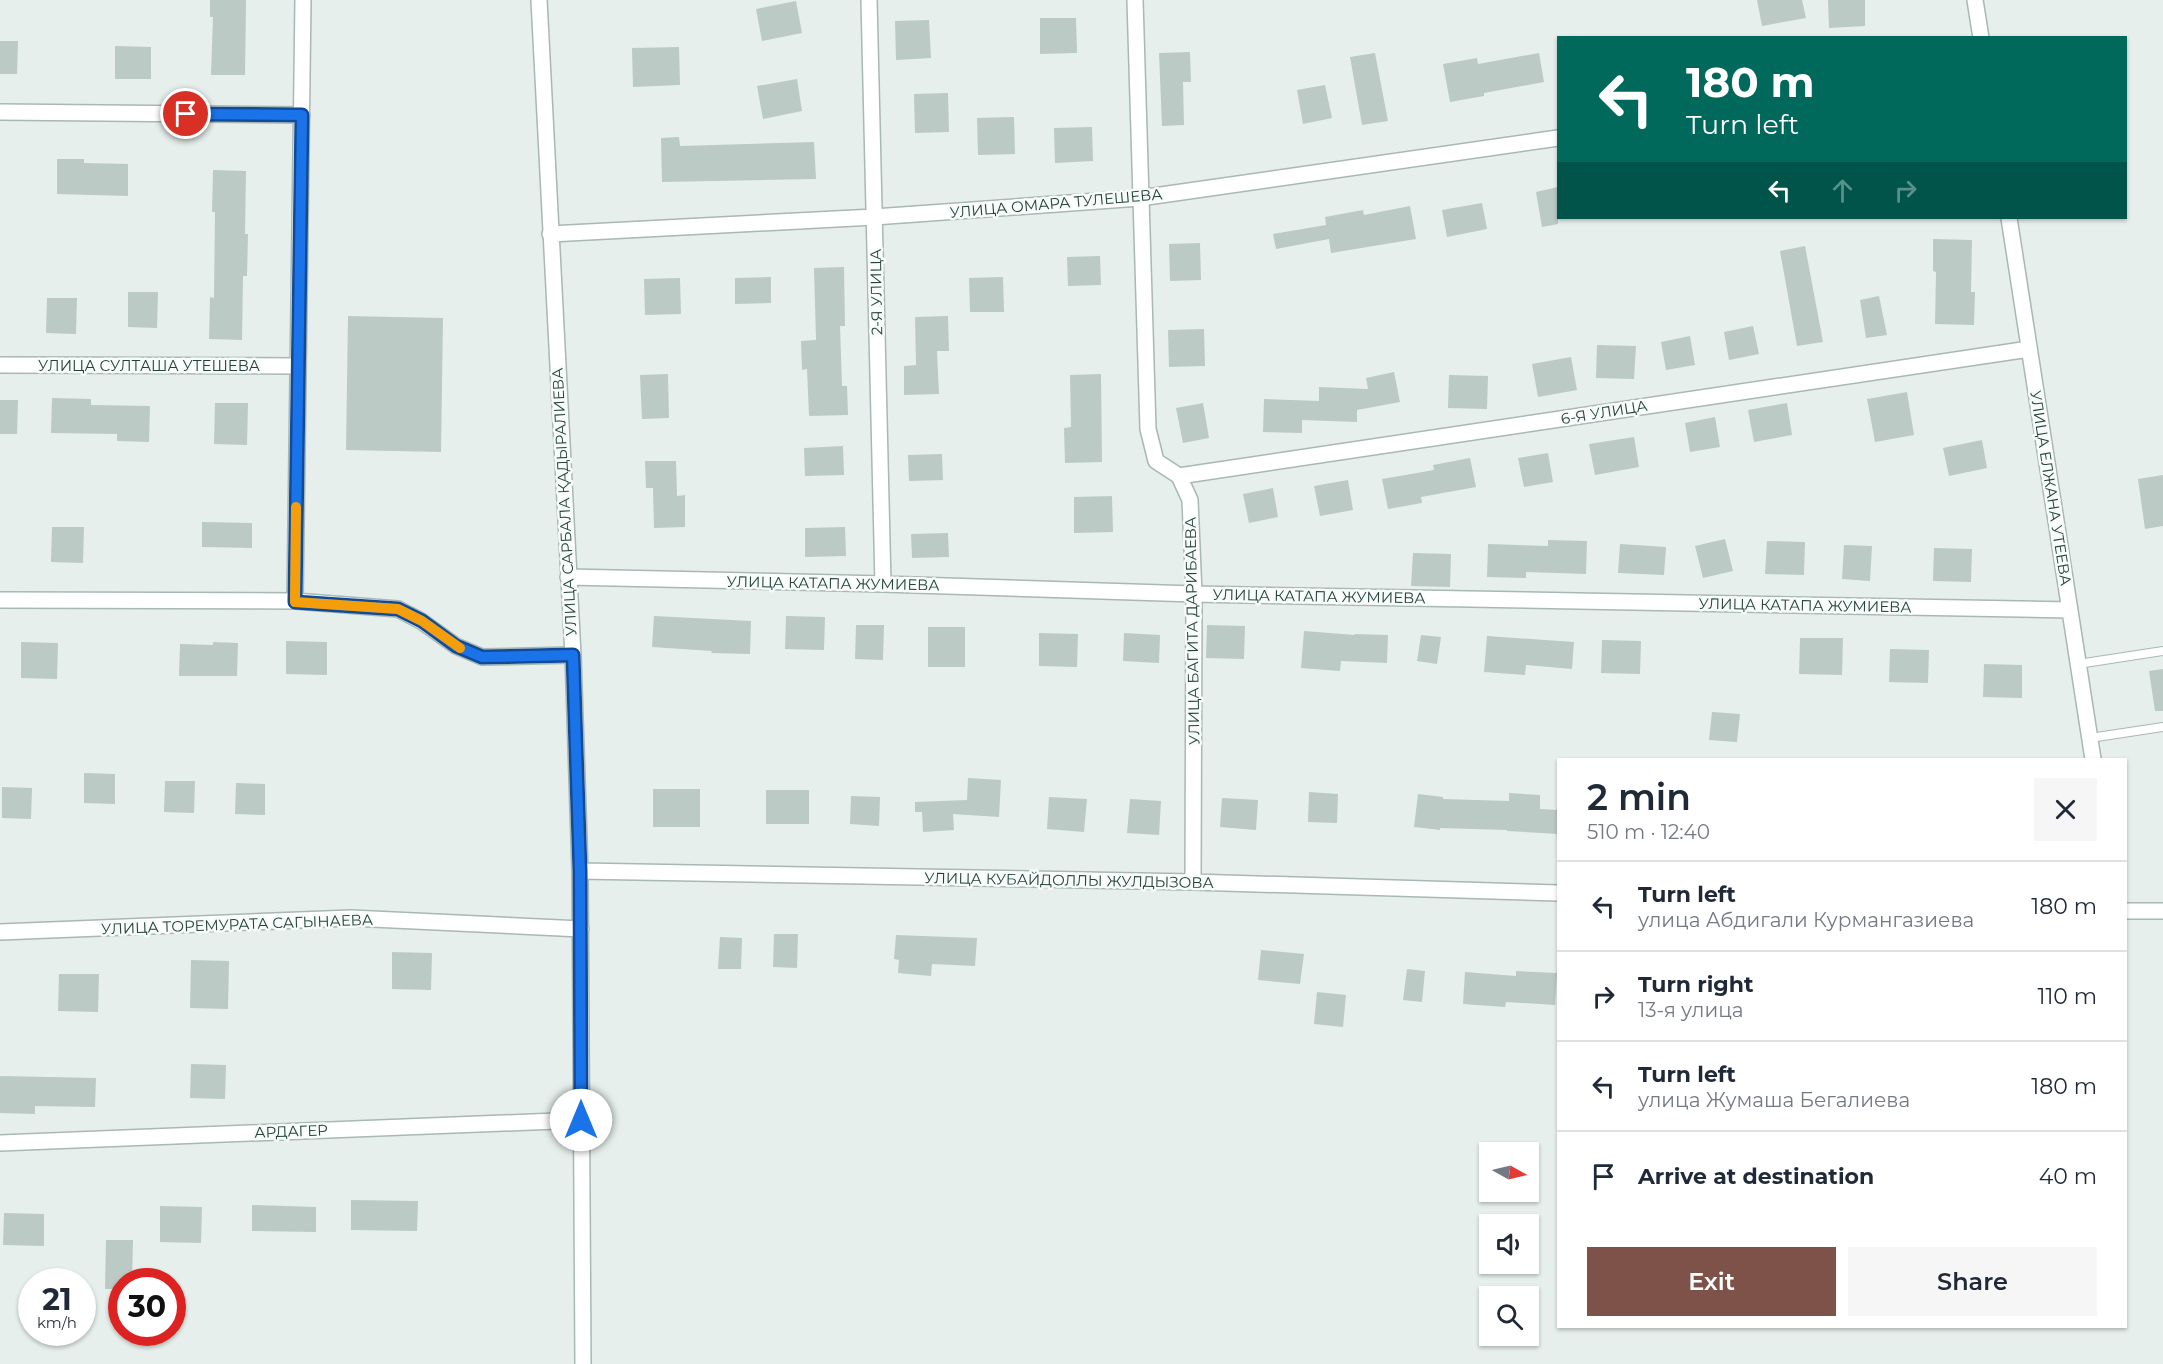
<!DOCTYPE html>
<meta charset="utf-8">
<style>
:root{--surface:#fff;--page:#f6f6f7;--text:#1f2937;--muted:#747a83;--line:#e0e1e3;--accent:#7f5249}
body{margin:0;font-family:Montserrat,sans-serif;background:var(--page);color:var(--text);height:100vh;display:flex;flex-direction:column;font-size:22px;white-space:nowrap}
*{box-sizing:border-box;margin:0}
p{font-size:20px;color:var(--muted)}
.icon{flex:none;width:33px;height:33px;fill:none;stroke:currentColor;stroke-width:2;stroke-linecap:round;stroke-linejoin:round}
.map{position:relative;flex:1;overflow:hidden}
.side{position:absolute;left:1557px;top:758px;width:570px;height:570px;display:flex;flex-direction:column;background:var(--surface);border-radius:0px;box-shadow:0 2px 4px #0004}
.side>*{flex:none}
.hud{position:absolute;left:1557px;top:36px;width:570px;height:183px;border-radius:0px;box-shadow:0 2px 4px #0004;background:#00695c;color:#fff;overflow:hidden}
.needle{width:39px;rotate:98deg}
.fabs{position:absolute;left:1479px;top:1142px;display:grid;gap:12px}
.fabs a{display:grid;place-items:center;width:60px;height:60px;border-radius:0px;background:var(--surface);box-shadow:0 2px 4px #0004;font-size:30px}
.speed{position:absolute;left:18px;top:1268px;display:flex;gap:12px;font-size:30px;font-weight:700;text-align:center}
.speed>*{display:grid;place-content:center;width:78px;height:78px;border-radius:50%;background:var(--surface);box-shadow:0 2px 4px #0004;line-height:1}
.speed small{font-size:15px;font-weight:400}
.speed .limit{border:9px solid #d22;background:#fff;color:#111}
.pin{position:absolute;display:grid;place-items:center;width:51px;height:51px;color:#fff;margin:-26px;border:3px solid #fff;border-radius:50%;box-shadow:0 2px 6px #0007}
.me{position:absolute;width:66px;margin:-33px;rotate:0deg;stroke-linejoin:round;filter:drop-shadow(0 0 4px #0008)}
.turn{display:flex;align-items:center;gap:21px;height:126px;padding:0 30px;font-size:27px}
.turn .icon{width:78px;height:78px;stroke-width:2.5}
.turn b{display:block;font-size:42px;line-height:51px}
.lanes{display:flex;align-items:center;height:57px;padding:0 30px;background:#0003;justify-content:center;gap:30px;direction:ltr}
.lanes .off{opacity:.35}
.round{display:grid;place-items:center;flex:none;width:63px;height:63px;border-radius:0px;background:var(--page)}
.summary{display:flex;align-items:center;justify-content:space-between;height:102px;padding:0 30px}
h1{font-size:36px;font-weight:600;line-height:45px}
.action{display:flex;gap:12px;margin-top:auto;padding:12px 30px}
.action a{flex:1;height:69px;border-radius:0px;background:var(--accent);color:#fff;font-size:24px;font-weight:600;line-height:69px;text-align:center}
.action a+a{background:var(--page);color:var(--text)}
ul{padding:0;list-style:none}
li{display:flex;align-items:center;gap:18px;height:90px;padding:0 30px;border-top:2px solid var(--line)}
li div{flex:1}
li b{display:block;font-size:22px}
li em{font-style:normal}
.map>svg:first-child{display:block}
</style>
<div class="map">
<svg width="2163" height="1364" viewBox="0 0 2163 1364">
<rect width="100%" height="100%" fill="#e6efeb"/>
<!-- building -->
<path fill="#bbcac4" d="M210,0H246L245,75H211L213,17H210Z
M1757,0H1802L1806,18L1762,26Z
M1828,0H1865V26L1829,28Z
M796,1L802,33L762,41L756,9Z
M1040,18H1076L1077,53L1040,54Z
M929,20L931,58L896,60L895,21Z
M0,41H18L17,74H0Z
M115,46L151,47V79H115Z
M679,47L680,85L633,87L632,48Z
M1190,52L1191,82H1183L1184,125L1162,126L1159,53Z
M1375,53L1388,121L1362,125L1350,57Z
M1539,53L1544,82L1484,93V96L1450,102L1443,64L1477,58L1478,64Z
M797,79L802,111L763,119L757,86Z
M1325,85L1332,118L1303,124L1297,90Z
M948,93L949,132L915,133L914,94Z
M1014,117L1015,154L978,155L977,118Z
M1092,127L1093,161L1055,163L1054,128Z
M679,137L680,146L814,142L816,179L662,182L661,138Z
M57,159H84V163L128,164V196L57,194Z
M213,170L246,171L245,234H248L247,276H243L242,340L209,339L210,297L214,298L215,212H212Z
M1558,187V224L1542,227L1536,192Z
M1482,203L1487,229L1447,237L1442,210Z
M1410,206L1416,239L1331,253L1329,239L1276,249L1273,234L1326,225L1325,217L1363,210L1364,215Z
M1933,239L1972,240L1971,292H1975L1974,325L1935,324L1936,272L1933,271Z
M1200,243L1201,280L1170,281L1169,244Z
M1805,246L1823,342L1797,346L1780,251Z
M1100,256L1101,285L1068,286L1067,257Z
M844,267L845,326H840L842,386H847L848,415L809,416L807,369L802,370L801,341L816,340L814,268Z
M771,277V303L735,304V278Z
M1003,277L1004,312H970L969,278Z
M680,278L681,314L645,315L644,279Z
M128,292H158L157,328L128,327Z
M1879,296L1887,335L1866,338L1860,300Z
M47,298H77L76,334L46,333Z
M348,316L443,318L441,452L346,450Z
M948,316L949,351H937L939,394L904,395V366L916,365L915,317Z
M1753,326L1759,354L1729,360L1724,332Z
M1204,329L1205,366L1169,367L1168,330Z
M1690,336L1695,365L1666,370L1661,342Z
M1597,345L1636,346L1634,379L1596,378Z
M1571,357L1577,390L1538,397L1532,364Z
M1394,372L1400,402L1357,410V422L1302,420V433L1263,432L1264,399L1319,401V387L1368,389L1366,378Z
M668,374L669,418L642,419L640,375Z
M1101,374L1102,462L1065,463L1064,428L1071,427L1070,375Z
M1449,375L1488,376L1487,409L1448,408Z
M1907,392L1914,435L1875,442L1867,399Z
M52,398L91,399V405L150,406L149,442L117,441V434L51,433Z
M0,400H18L17,434H0Z
M215,403H248L247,445L214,444Z
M1203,403L1209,438L1183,443L1176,408Z
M1787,403L1792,435L1754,442L1748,410Z
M1715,417L1720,447L1690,452L1685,423Z
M1634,437L1639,467L1595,475L1589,444Z
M1982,440L1987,468L1949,476L1943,448Z
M843,446L844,475L805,476L804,448Z
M1548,453L1553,482L1524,487L1518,458Z
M942,454L943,480L909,481L908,455Z
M1470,458L1476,487L1421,497L1422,503L1388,509L1382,479L1434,470L1433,465Z
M645,461H676L677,496L685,495V527L654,528L653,488H646Z
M2163,475V526L2145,529L2138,479Z
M1348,480L1353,510L1320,516L1314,486Z
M1273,488L1278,517L1249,523L1243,494Z
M1112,496L1113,532L1074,533V497Z
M202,522L252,523V548L202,547Z
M52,527H84L83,563L51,562Z
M845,527L846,556L805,557V528Z
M948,533L949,557L912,558L911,534Z
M1725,539L1733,571L1703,578L1695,546Z
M1548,540L1587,541L1586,574L1526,572V578L1487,577L1488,544L1548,546Z
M1767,541L1805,542L1804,575L1765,574Z
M1620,544L1666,547L1664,575L1618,573Z
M1844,545L1872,546L1870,581L1842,579Z
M1934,548L1972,549L1971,582L1933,581Z
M1413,553L1451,554L1450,587L1411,586Z
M654,616L751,621L750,654L711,653L712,651L652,647Z
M786,616L825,617L824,650L785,649Z
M856,625H884L883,660L855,659Z
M1207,625L1245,626L1244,659L1206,658Z
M928,627H965V667H928Z
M1304,631L1355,635V634L1388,635L1387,663L1341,661L1340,671L1301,668Z
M1039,633L1078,634L1077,667L1039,666Z
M1124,633L1160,635L1159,663L1123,661Z
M1421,635L1441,637L1437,664L1417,661Z
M1487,636L1574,642L1572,669L1526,665L1525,675L1484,672Z
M1800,638H1843L1842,675L1799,674Z
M1602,640L1641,641L1640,674L1601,673Z
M286,641L327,642V675L286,674Z
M21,642L58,643L57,679L21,678Z
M213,642L238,643L237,676H179L180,644L213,645Z
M1890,649L1929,650L1928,683L1889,682Z
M1984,664L2022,665V698L1983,697Z
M2163,669V711H2155L2149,671Z
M1712,712L1740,714L1737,742L1709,740Z
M84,773L115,774V804L84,803Z
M968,778L1001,780L999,817L953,814L954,830L923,832L922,812H915V802L967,800Z
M165,781H195L194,813L164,812Z
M236,783L265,784V815L235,814Z
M2,787L32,788L31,819L2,818Z
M653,789H700V827H653Z
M766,790H809V824H766Z
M1309,792L1338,794L1337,823L1308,822Z
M1509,793L1540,795V809L1558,810V834L1507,831V830L1440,828V830L1414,827L1418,794L1443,797V799L1509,801Z
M851,796L880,797L879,826L850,824Z
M1049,797L1087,799L1084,832L1047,829Z
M1222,798L1258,800L1256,830L1220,827Z
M1130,799L1161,801L1159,835L1127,833Z
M774,934H798L797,968L773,967Z
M896,935L977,938L975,966L932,964L931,976L898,973L899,960L894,959Z
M720,937L742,938L741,969H718Z
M1261,950L1304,954L1300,984L1258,980Z
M392,952L432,953L431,990L392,989Z
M191,960L229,961L228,1009L190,1008Z
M1407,969L1425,971L1422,1002L1403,1000Z
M1516,971L1557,973L1555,1005L1506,1002L1505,1007L1463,1004L1465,972L1516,976Z
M59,974H99L98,1012L58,1011Z
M1317,992L1346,995L1343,1027L1314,1024Z
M191,1064L226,1065L225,1099L190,1098Z
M0,1076L96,1078L95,1107L35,1106V1114L0,1113Z
M351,1200L418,1201L417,1231L351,1230Z
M252,1205L316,1207V1232L252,1231Z
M160,1206L202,1207L201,1243L160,1242Z
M4,1213L44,1214V1246L3,1245Z
M106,1240H133L132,1281H122V1289H105Z"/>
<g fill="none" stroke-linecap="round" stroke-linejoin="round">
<!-- service casing -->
<g stroke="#a8b8b2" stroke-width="10">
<path id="service" d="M2078,664L2163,651
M2090,738L2163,727"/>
</g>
<!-- minor casing -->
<g stroke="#a8b8b2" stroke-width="18">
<path id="minor" d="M539,0L573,655L580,871L583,1364
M869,0L883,584
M1135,0L1148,429L1156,461L1179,476L1190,500L1194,594L1193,882
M1975,0L1981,38
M0,112L302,115
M2009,218L2093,759
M550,234L874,217L1140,198L1558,138
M0,365L298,366
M1179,476L2029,349
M568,577L883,584L1194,594L2070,610
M0,600L295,601L398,609L421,621L456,646L482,657L573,655
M295,601L303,0
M580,871L1193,882L1558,893
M2126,911H2163
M0,932L351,918L581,929
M0,1143L581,1120"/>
</g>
<!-- service -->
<use href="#service" stroke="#fff" stroke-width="8"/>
<!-- minor -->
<use href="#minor" stroke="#fff" stroke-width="15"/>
</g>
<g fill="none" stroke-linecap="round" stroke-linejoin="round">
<!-- route casing -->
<g stroke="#114b97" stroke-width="15">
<path id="route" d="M186,114L302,115L295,602L398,609L422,621L456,646L482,657L573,655L580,871L581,1120"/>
</g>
<!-- route -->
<use href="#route" stroke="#1a73e8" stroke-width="10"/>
<!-- slow -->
<path stroke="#f59e0b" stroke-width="10" d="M296,507L295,602L398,609L422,621L460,648"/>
</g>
<g text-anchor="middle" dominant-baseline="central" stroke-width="5" stroke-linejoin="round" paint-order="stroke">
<!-- street labels -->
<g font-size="15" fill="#24423a" stroke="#f7fbf9">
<text transform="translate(1056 203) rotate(-5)">УЛИЦА ОМАРА ТУЛЕШЕВА</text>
<text transform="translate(876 292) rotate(-91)">2-Я УЛИЦА</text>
<text x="149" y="365">УЛИЦА СУЛТАША УТЕШЕВА</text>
<text transform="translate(1604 412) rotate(-9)">6-Я УЛИЦА</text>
<text transform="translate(2051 488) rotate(81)">УЛИЦА ЕЛЖАНА УТЕЕВА</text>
<text transform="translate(564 502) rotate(-93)">УЛИЦА САРБАЛА ҚАДЫРАЛИЕВА</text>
<text transform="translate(833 583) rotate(1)">УЛИЦА КАТАПА ЖУМИЕВА</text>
<text transform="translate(1319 596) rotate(1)">УЛИЦА КАТАПА ЖУМИЕВА</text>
<text transform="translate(1805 605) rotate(1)">УЛИЦА КАТАПА ЖУМИЕВА</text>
<text transform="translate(1192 631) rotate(-91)">УЛИЦА БАГИТА ДАРИБАЕВА</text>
<text transform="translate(1069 880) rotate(1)">УЛИЦА КУБАЙДОЛЛЫ ЖУЛДЫЗОВА</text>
<text transform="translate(237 924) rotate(-2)">УЛИЦА ТОРЕМУРАТА САГЫНАЕВА</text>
<text transform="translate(291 1131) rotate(-2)">АРДАГЕР</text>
</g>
</g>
</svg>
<div class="fabs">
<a><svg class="needle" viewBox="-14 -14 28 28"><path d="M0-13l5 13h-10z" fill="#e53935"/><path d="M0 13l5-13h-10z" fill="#747a83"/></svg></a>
<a><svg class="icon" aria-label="sound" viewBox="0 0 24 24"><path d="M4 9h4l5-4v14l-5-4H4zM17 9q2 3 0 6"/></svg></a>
<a><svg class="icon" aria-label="search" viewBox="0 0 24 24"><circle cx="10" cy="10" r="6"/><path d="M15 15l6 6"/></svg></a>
</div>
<div class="speed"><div>21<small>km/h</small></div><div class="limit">30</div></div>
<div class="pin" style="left:186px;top:114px;background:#d93025"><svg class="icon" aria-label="arrive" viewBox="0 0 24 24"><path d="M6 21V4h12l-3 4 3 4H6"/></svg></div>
<svg class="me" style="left:581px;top:1120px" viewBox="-20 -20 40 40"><circle r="19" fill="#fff"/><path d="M0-13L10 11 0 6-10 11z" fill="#1a73e8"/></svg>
<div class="hud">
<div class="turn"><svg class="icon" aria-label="left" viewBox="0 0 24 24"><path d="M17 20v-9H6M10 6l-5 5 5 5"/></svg><div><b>180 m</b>Turn left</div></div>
<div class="lanes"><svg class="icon" aria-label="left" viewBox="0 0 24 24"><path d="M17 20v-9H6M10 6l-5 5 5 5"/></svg><svg class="icon off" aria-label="ahead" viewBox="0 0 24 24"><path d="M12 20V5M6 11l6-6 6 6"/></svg><svg class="icon off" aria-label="right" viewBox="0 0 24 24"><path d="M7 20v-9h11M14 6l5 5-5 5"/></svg></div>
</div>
<section class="side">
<div class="summary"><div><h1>2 min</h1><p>510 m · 12:40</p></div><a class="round"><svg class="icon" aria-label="close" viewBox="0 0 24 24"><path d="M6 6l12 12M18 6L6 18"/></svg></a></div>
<ul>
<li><svg class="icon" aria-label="left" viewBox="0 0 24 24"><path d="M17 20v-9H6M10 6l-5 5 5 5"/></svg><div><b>Turn left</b><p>улица Абдигали Курмангазиева</p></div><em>180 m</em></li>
<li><svg class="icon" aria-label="right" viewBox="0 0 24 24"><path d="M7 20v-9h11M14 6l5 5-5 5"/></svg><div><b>Turn right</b><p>13-я улица</p></div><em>110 m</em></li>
<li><svg class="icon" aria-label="left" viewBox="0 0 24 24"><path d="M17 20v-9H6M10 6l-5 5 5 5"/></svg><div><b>Turn left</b><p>улица Жумаша Бегалиева</p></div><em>180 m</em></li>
<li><svg class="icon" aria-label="arrive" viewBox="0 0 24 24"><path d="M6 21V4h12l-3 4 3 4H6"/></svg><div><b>Arrive at destination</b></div><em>40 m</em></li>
</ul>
<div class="action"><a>Exit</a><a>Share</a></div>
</section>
</div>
